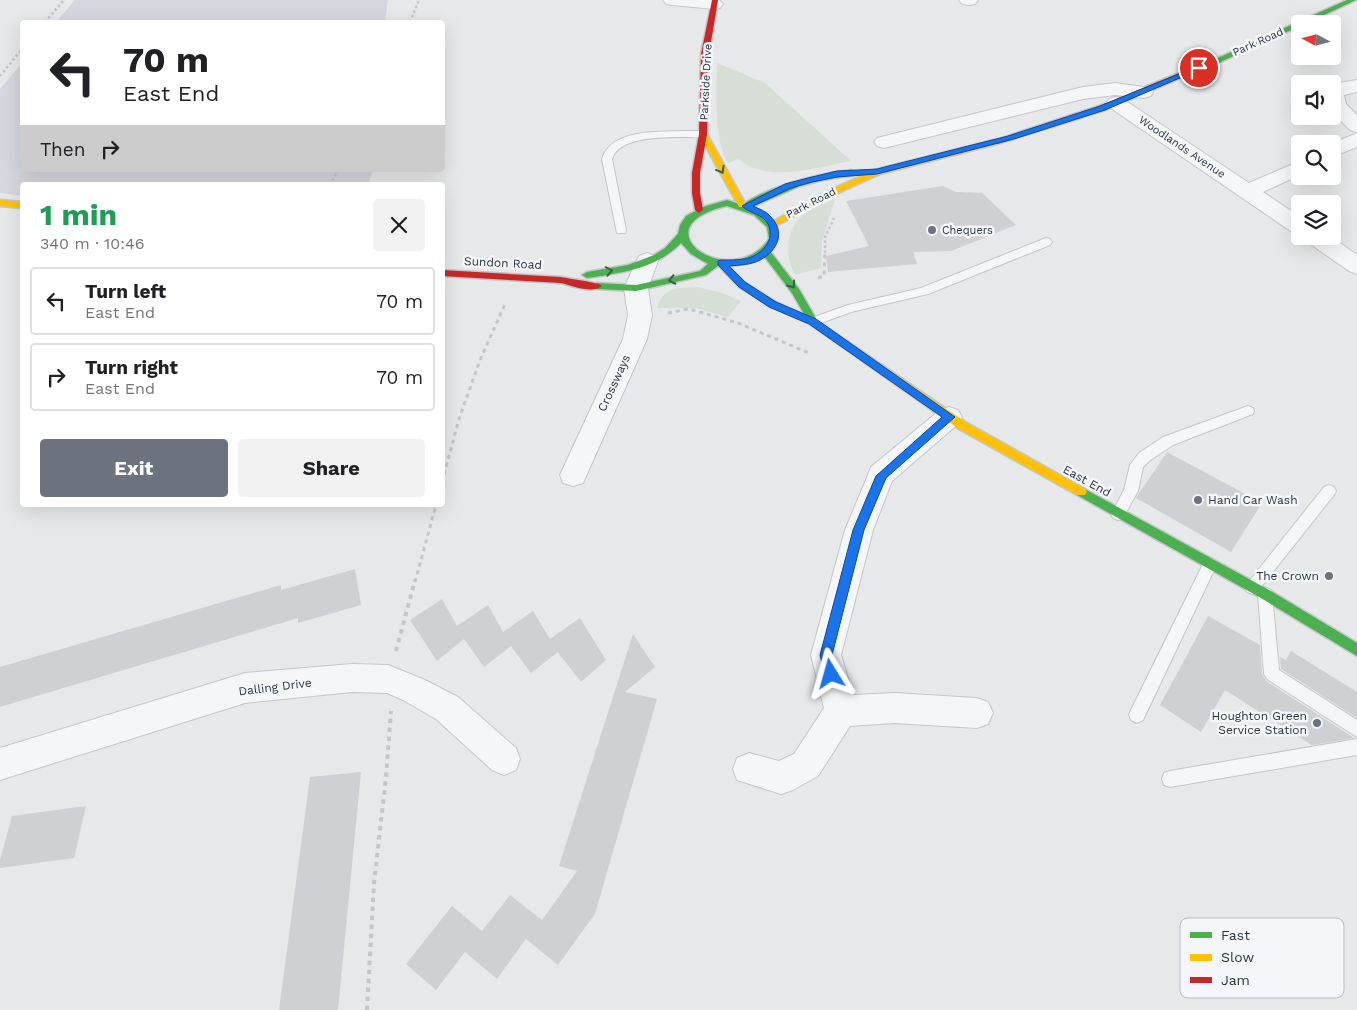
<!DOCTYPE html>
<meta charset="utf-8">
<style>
:root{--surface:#fff;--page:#f2f2f2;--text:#202124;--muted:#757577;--line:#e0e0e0;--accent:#6c737f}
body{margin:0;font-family:"Work Sans",sans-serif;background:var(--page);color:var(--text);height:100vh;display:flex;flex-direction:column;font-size:19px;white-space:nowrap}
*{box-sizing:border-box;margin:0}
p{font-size:16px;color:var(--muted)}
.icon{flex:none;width:28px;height:28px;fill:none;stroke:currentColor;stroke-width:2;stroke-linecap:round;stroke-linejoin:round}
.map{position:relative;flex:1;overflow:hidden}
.sheet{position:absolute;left:20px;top:182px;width:425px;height:325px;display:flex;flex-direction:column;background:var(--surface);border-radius:5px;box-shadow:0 5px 20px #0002}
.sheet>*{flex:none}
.top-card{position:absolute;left:20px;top:20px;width:425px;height:152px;border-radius:5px;box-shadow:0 5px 20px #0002;background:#fff;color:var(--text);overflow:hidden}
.needle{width:32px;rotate:277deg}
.tools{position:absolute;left:1291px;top:15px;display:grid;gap:10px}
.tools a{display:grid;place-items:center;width:50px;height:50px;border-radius:5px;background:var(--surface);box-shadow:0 5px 20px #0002;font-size:25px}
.pin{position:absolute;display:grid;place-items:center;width:42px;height:42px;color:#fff;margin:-21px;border:2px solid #fff;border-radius:50%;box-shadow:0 1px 5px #0007}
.me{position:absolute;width:55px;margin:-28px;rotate:352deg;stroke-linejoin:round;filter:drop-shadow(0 0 4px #0008)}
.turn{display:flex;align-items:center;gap:18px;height:105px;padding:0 20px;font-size:22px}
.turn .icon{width:65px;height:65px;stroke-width:2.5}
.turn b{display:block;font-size:35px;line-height:42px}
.then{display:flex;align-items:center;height:48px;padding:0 20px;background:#0003;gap:10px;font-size:19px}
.round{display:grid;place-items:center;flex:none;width:52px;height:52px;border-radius:5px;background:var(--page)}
.headline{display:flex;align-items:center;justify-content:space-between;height:85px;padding:0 20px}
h1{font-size:30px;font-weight:700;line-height:38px;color:#1e9e55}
.cta{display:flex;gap:10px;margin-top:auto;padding:10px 20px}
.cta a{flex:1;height:58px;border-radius:5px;background:var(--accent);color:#fff;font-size:20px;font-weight:700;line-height:58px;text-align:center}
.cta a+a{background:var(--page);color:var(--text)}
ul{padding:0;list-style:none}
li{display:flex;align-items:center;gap:15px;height:68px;margin:0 10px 8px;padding:0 10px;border:2px solid var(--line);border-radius:5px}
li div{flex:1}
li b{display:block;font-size:19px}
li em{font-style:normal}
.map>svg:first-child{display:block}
</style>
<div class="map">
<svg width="1357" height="1010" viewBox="0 0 1357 1010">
<rect width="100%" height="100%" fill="#e6e8ea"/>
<!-- built -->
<path fill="#d4d7dd" d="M75,0H388L385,22H56Z
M22,63V170H373L368,185H22V196L0,193V89Z"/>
<!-- green -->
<path fill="#d6ded6" d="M717,63L765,83L851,161C817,167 768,184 738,159L728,163C714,142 716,89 717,63Z
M835,199L822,241L821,268L795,275C784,254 785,227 807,212C815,206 826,203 835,199Z
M698,287L722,293L741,301L728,317L696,308H657C664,286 678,288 698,287Z"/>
<!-- building -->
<path fill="#ced0d3" d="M943,186L956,192L982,193L1016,225L951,251L913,252L917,264L828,272L826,256L869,246L846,201Z
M1167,452L1262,503L1231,552L1136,498Z
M355,569L361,605L298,623V618L0,707V667L281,585V590Z
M442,599L457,626L488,605L503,632L533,611L550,639L580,618L606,660L581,682L556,650L558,652L531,673L511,646L484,667L464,639L437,661L410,620Z
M1208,616L1260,645L1262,674L1266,681L1354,738L1312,745L1225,690L1201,732L1160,705Z
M633,634L655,667L625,692L657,699L595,914L558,965L526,939L497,979L465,952L436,990L406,964L452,906L482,931L510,895L542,920L577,871L559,866Z
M1291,651L1357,692V718L1281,669L1280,657L1286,660Z
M361,772L338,1010H279L310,777Z
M86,806L74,858L0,868V860L12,816Z"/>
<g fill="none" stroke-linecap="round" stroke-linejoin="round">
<!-- lane casing -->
<g stroke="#c4c6c8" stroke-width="2">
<path id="lane" d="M683,131H703L708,134C703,139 693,137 686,137C665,137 619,136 612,159L626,230L625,233H617L602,159C611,129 657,132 683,131Z
M1046,238L1050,239L1052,242L1050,245L928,294L851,312L813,326L807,322L809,319L848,305L921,288Z
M1248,406L1253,408L1254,411L1253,414L1173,445L1149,461L1143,467L1138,491L1123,518L1118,520L1113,518L1111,514L1124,490L1130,465L1139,453L1163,437Z
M1329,485L1334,487L1336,491L1334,495L1257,592L1252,594L1247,592L1245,588L1247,584L1324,487Z
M1210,558L1215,560L1217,564L1143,720L1137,723L1131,720L1129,715L1131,710L1205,560Z
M1265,588L1270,589L1272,594L1279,670L1357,720V737L1267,679L1264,674L1258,594L1260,589Z
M1357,739V755L1170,787L1164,785L1162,779L1164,773L1170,771Z"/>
</g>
<!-- street casing -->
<g stroke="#c4c6c8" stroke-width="2">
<path id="street" d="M663,0H719L723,4L720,8L714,9L672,5L666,4Z
M959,0H978L975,4L969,5L962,4Z
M1357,80V92L1344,95L1346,104L1357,115V132L1350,130L1332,112V84Z
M1115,83L1151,88L1153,92L1151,96L1144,98L1115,95L1083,99L884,148L877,146L874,142L877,138L1083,87Z
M1116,97L1123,99L1249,183L1300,161V175L1263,192L1300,217V234L1292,232L1109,107L1106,103L1109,99Z
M1357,133V147L1332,157L1331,144Z
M1303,236H1330L1357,255V274L1349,271L1306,241Z
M647,253L655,256L658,261L648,288L652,315L647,339L583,483L573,486L563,483L560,475L623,339L628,315L624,288L639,256Z
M949,407L958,410L962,417L958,424L892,481L873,530L841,655L853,695L894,693L977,698L988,702L993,713L988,724L977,728L894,723L850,726L818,776L793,790L781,794L737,780L733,769L737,758L749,753L779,761L794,754L824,708L811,655L845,530L868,475L871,467L940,410Z
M352,664L388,665L425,680L458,697L516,748L520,759L516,770L504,775L492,770L436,719L403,700L387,693L352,692L245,703L0,780V748L245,673Z"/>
</g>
<!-- fast casing -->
<g stroke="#c4c6c8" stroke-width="3">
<path id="fast" d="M1347,0H1356L1305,24H1300V26L1207,68L1200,66Z
M851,170L855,173L854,175L823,180L800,186L750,208C767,214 775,220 778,239L770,251L799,289L818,322L816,324H810L792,293L764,256C749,264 735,267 718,266L706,275L636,291L597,289L592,286L597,283L636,285L700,271L708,264L691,254L681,243C656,269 621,273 587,278L582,275L587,272L628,265L654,255L665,248L678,234L680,225L686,216L703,207L727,200L742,205C769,186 818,174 851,170ZM727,206L754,215L767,227L769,239C731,294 635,227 727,206Z
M1081,487L1269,590L1357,643V656L1261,598L1077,495L1075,492L1077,489Z"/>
</g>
<!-- slow casing -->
<g stroke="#c4c6c8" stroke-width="3">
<path id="slow" d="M700,132L707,134L746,205L745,207H739L738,205L699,134Z
M994,140H997V144L880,174L823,200L776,226H770L769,224L817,196L874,170Z
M0,200L22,202V208L0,206Z
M721,260L724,261L745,283L776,302L816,320L967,423L1085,489L1087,492L1085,495H1077L959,429L810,324L770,306L739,287L718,265V261Z"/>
</g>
<!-- jam casing -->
<g stroke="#c4c6c8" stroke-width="3">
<path id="jam" d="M712,0H718L709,54L707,134L700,173V193L703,210L699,213L695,210L692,193V173L699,134L701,54Z
M1201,64L1208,66L1105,110L997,144L990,142L1099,106Z
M442,270L561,277C570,279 598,282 602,286C593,294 572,286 561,283L442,276Z"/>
</g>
<!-- path-far2 -->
<path stroke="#c5c6ca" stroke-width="2.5" stroke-dasharray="2.5 2.5" stroke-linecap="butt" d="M45,22L64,0
M410,22L419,0
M0,76L22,49
M330,185L338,170
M825,253V237L834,218"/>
<!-- path-far1 -->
<path stroke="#c5c6ca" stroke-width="3" stroke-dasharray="4 4" stroke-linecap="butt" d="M818,278L824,276L825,251
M668,313L689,309L738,323L809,353
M442,482L459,419L480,360L506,302
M415,582L436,505"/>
<!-- path -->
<path stroke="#c5c6ca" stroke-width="4" stroke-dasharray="4.5 4.5" stroke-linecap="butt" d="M396,651L415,580
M367,1010L374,883L386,777L391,711"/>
<!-- lane -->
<use href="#lane" fill="#f5f6f7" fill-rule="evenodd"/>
<!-- street -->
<use href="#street" fill="#f5f6f7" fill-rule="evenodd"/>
<!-- fast -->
<use href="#fast" fill="#4caf50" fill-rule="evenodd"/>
<!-- slow -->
<use href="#slow" fill="#ffc107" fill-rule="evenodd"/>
<!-- jam -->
<use href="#jam" fill="#c62828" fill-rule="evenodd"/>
</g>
<!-- one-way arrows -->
<defs><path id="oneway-chevron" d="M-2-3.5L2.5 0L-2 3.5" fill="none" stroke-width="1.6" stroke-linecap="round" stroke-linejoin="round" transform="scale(1.25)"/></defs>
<g stroke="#375f49">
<use href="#oneway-chevron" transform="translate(721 170) rotate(61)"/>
<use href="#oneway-chevron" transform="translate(609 271) rotate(-11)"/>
<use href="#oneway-chevron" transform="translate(672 280) rotate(168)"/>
<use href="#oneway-chevron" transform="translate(792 285) rotate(54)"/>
</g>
<!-- route -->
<path fill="#1a73e8" stroke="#114b97" d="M1196,67L1203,68L1105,110L1014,139L877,174L837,177L812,182L791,188L753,206C759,209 766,211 770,216C786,231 778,251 760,260C751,265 740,265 729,266L745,282L776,302L816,319L955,417L886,478L864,530L832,655L837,674L836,678L831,680L826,678L820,655L853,530L876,476L942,417L809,324L769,307L739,287L718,265V261L721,260C729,260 738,260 745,259C761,256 776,240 768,224C763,214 749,213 742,206L785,184L808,178L837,171L877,169L1008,136L1100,106Z"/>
<!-- markers -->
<g fill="#6c737f" stroke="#f4f6f9" stroke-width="2">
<circle cx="932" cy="230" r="5"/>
<circle cx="1198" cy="500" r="5"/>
<circle cx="1329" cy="576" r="5"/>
<circle cx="1317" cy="723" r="5"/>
</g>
<g text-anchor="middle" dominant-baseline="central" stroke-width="5" stroke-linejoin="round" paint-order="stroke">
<!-- far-street labels -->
<g font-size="11" fill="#2b3445" stroke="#f4f6f9">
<text transform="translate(1258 42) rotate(-24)">Park Road</text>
<text transform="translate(706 82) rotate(-87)">Parkside Drive</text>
<text transform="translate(1182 147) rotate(34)">Woodlands Avenue</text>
<text transform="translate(811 203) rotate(-27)">Park Road</text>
</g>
<!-- far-poi labels -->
<g font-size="11" fill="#2b3445" stroke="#f4f6f9" text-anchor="start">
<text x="942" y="230">Chequers</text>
</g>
<!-- street labels -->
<g font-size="12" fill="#2b3445" stroke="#f4f6f9">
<text transform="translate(503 263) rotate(3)">Sundon Road</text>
<text transform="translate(614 383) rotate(-65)">Crossways</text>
<text transform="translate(1087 481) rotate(29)">East End</text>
<text transform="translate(275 687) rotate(-7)">Dalling Drive</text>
</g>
<!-- poi labels -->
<g font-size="12" fill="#2b3445" stroke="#f4f6f9" text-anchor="end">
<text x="1208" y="500" text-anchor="start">Hand Car Wash</text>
<text x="1319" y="576">The Crown</text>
<text x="1307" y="716">Houghton Green<tspan x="1307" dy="14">Service Station</tspan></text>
</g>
</g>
<!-- legend -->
<rect x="1180" y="918" width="164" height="80" rx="8" fill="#f4f6f9" stroke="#b8bcc3" stroke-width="1"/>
<rect x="1190" y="932" width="22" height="6" fill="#4caf50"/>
<rect x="1190" y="954" width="22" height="7" fill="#ffc107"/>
<rect x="1190" y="977" width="22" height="6" fill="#c62828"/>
<g font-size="14" fill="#2b3445">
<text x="1221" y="940">Fast</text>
<text x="1221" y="962">Slow</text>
<text x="1221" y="985">Jam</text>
</g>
</svg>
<div class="tools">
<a><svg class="needle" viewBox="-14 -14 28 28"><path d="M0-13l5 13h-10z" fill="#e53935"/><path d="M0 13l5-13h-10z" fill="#757577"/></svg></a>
<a><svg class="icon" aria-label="sound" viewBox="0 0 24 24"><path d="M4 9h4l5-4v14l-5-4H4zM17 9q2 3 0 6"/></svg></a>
<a><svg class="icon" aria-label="search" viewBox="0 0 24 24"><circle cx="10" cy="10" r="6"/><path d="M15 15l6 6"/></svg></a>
<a><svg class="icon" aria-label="layers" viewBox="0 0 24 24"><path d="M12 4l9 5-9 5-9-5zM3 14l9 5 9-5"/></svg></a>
</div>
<div class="pin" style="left:1199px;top:68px;background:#d93025"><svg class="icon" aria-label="arrive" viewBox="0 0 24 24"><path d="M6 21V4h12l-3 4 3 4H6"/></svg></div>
<svg class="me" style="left:831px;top:674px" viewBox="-20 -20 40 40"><path d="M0-17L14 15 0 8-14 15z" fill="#1a73e8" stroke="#fff" stroke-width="4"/></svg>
<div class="top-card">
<div class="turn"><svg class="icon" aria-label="left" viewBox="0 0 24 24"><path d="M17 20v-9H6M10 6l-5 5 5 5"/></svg><div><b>70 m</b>East End</div></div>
<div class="then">Then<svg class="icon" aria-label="right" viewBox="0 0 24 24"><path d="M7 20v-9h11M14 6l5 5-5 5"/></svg></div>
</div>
<section class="sheet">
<div class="headline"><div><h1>1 min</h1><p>340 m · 10:46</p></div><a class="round"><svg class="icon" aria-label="close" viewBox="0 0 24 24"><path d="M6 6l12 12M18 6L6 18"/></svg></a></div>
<ul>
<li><svg class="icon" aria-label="left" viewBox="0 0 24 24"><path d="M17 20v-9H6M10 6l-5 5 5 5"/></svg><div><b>Turn left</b><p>East End</p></div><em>70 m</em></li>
<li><svg class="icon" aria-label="right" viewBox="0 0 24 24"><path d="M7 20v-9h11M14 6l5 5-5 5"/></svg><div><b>Turn right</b><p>East End</p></div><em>70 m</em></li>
</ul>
<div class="cta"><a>Exit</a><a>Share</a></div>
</section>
</div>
